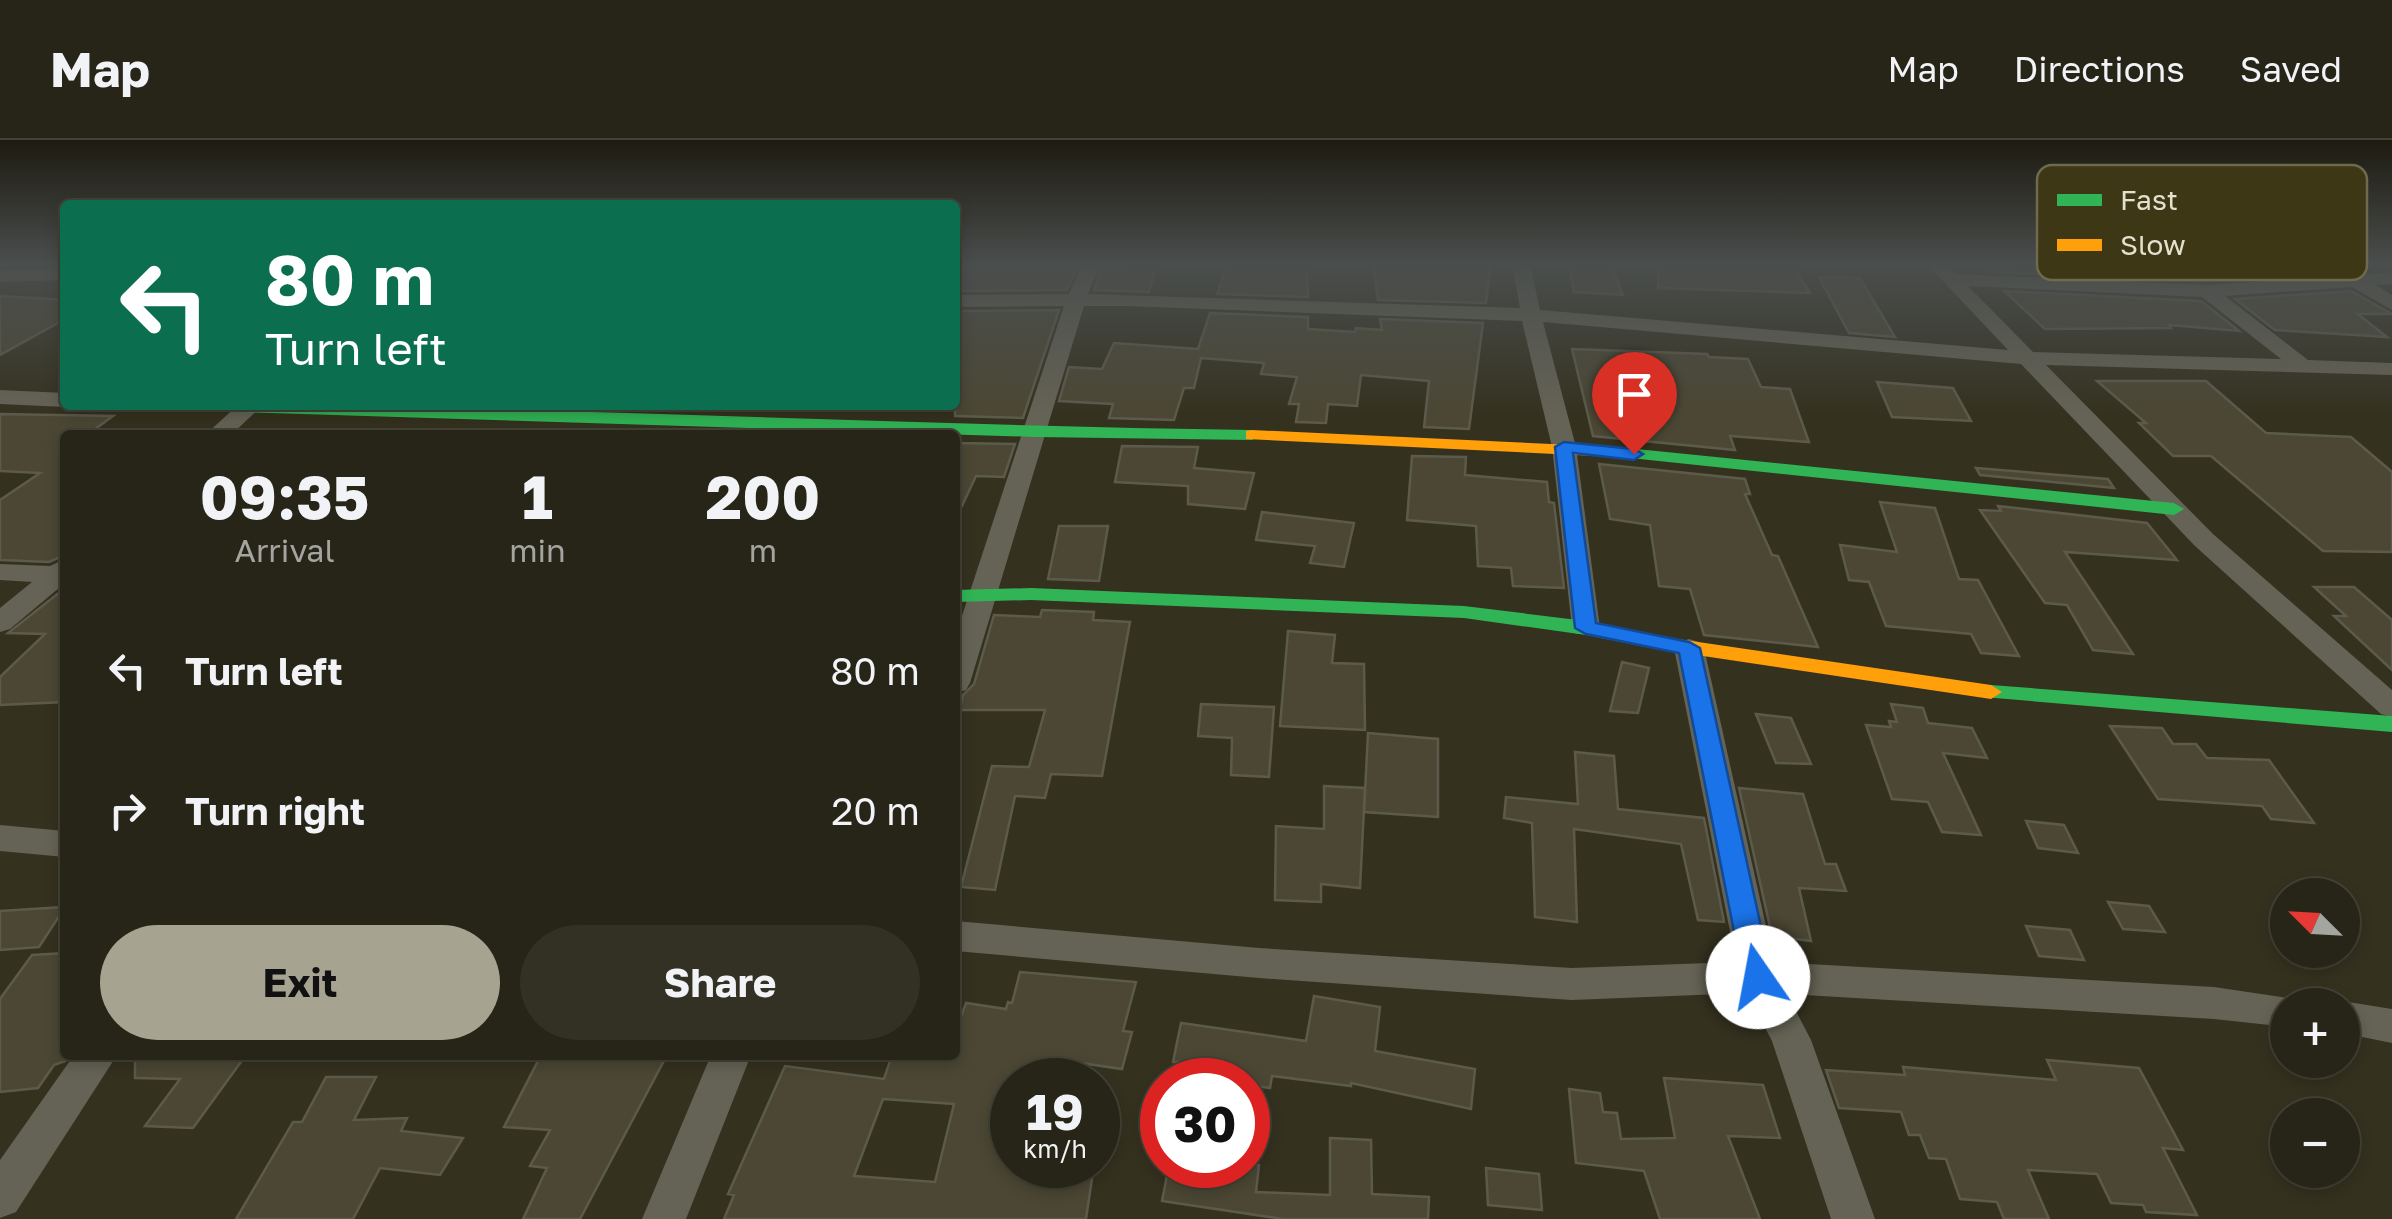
<!DOCTYPE html>
<meta charset="utf-8">
<style>
:root{--surface:#272517;--page:#333124;--text:#f1f3f6;--muted:#a4a5a1;--line:#434236;--accent:#a6a390}
body{margin:0;font-family:"Golos Text",sans-serif;background:var(--page);color:var(--text);height:100vh;display:flex;flex-direction:column;font-size:38px;white-space:nowrap}
*{box-sizing:border-box;margin:0}
p{font-size:32px;color:var(--muted)}
.icon{flex:none;width:55px;height:55px;fill:none;stroke:currentColor;stroke-width:2;stroke-linecap:round;stroke-linejoin:round}
.map{position:relative;flex:1;overflow:hidden}
.side{position:absolute;left:60px;top:290px;width:900px;height:630px;display:flex;flex-direction:column;background:var(--surface);border-radius:10px;box-shadow:0 5px 15px #0003,0 0 0 2px var(--line)}
.side>*{flex:none}
.banner{position:absolute;left:60px;top:60px;width:900px;height:210px;border-radius:10px;box-shadow:0 5px 15px #0003,0 0 0 2px var(--line);background:#0b6e4f;color:#fff;overflow:hidden}
.needle{width:65px;rotate:294deg}
.buttons{position:absolute;left:2270px;top:738px;display:grid;gap:20px}
.buttons a{display:grid;place-items:center;width:90px;height:90px;border-radius:50%;background:var(--surface);box-shadow:0 5px 15px #0003,0 0 0 2px var(--line);font-size:50px}
.speed{position:absolute;left:990px;top:918px;display:flex;gap:20px;font-size:50px;font-weight:700;text-align:center}
.speed>*{display:grid;place-content:center;width:130px;height:130px;border-radius:50%;background:var(--surface);box-shadow:0 5px 15px #0003,0 0 0 2px var(--line);line-height:1}
.speed small{font-size:25px;font-weight:400}
.speed .limit{border:15px solid #d22;background:#fff;color:#111}
.pin{position:absolute;display:grid;place-items:center;width:85px;height:85px;color:#fff;margin:-102px -42px;border-radius:50% 50% 50% 0;rotate:-45deg;box-shadow:0 0 10px #0007}
.pin .icon{rotate:45deg}
.me{position:absolute;width:110px;margin:-55px;rotate:348deg;stroke-linejoin:round;filter:drop-shadow(0 0 8px #0008)}
.turn{display:flex;align-items:center;gap:35px;height:210px;padding:0 40px;font-size:45px}
.turn .icon{width:130px;height:130px;stroke-width:2.5}
.turn b{display:block;font-size:70px;line-height:85px}
.eta{display:flex;justify-content:space-evenly;align-items:center;height:170px;text-align:center}
.eta b{font-size:60px;font-weight:700;line-height:70px}
.cta{display:flex;gap:20px;margin-top:auto;padding:20px 40px}
.cta a{flex:1;height:115px;border-radius:60px;background:var(--accent);color:#111;font-size:40px;font-weight:700;line-height:115px;text-align:center}
.cta a+a{background:var(--page);color:var(--text)}
ul{padding:0;list-style:none}
li{display:flex;align-items:center;gap:30px;height:140px;padding:0 40px}
li div{flex:1}
li b{display:block;font-size:38px}
li em{font-style:normal}
header{display:flex;align-items:center;gap:60px;box-sizing:border-box;height:140px;padding:0 50px;background:var(--surface);border-bottom:2px solid var(--line)}
header strong{font-size:48px}
nav{display:flex;gap:55px;margin-inline-start:auto;font-size:35px}
.map>svg:first-child{display:block}
</style>
<header>
<strong>Map</strong>
<nav><a>Map</a><a>Directions</a><a>Saved</a></nav>
</header>
<div class="map">
<svg width="2392" height="1079" viewBox="0 0 2392 1079">
<rect width="100%" height="100%" fill="#34311f"/>
<!-- building -->
<path fill="#4b4734" stroke="#5c5a4b" stroke-width="2.5" fill-rule="evenodd" d="M1124,125H1156L1149,152L1094,150L1103,126Z
M1227,125H1307L1308,157L1217,154Z
M1373,125H1491L1486,163L1378,160Z
M1569,125H1611L1623,155L1574,152Z
M1658,125H1792L1810,153L1658,148Z
M1983,125H2294L2315,127L2326,133L2207,141L1988,132Z
M1069,126H1078L1067,150L955,151V128Z
M1819,137L1860,138L1895,197L1849,193Z
M2004,151L2201,161L2239,191L2169,185L2171,188L2045,189Z
M2351,151L2392,174H2358L2387,197L2275,190L2235,159Z
M0,156L65,160V179L0,215Z
M1059,170L1023,278L955,276V171Z
M1210,173L1308,177V189L1355,192L1356,188L1382,190L1380,179L1483,183L1469,289L1424,287L1429,241L1361,235L1357,266L1328,264L1326,283L1296,282L1299,264H1289L1297,237L1261,234L1264,223L1201,218L1194,248H1184L1174,280L1109,278L1113,264L1059,261L1069,227L1102,229L1114,203L1198,209Z
M1572,209L1707,214L1709,217L1748,219L1761,247L1790,249L1809,302L1730,296L1735,310L1593,296Z
M2097,241H2206L2266,293L2351,297L2392,332V412L2323,411L2211,316H2173L2139,283H2146Z
M1877,242L1953,248L1971,281L1892,277Z
M0,274L113,276L87,295H65V415L49,422L0,420V360L40,333L0,331Z
M955,303L1015,304L1004,337L976,336L955,381Z
M1122,306L1198,307L1194,328L1254,333L1245,369L1188,364V346L1115,342Z
M1412,316L1466,317L1465,335L1547,342L1549,362L1554,363L1564,448L1513,446L1511,428L1478,426L1476,386L1407,380Z
M1599,324L1745,339L1750,354H1745L1772,415L1778,416L1818,507L1704,495L1690,449L1659,446L1650,385L1610,379Z
M1976,328L2108,339L2114,348L1980,335Z
M1880,362L1935,368L1959,439L1978,440L2019,516L1981,513L1971,494L1886,486L1869,442L1849,440L1840,405L1897,412Z
M1998,366L2147,383L2177,420L2065,412L2133,514L2093,510L2067,465L2045,463L1980,370L2001,371Z
M1262,372L1354,383L1344,427L1310,423L1315,406L1256,400Z
M1059,386H1108L1099,441L1048,439Z
M2314,447H2354L2392,480V530L2334,476H2346Z
M65,448V562L0,565V537L45,494L8,493Z
M1042,470L1094,472L1093,480L1130,482L1102,636L1051,634L1045,658L1015,656L995,750L961,747L992,626L1029,627L1045,570H960L963,555L974,544L994,475L1040,477Z
M1288,491L1335,495L1332,523L1364,524L1365,590L1280,586Z
M1622,522L1649,528L1638,573L1610,571Z
M1201,564L1274,567L1269,637L1231,635L1232,598L1198,596Z
M1891,564L1923,568L1928,583L1972,588L1987,618L1943,613L1981,695L1942,692L1928,662L1892,659L1866,585L1891,587L1889,581L1897,582Z
M1756,574L1791,578L1811,624L1776,623Z
M2110,586L2162,588L2173,604H2196L2207,618L2269,620L2314,683L2271,679L2262,666L2158,659Z
M1368,593L1438,599V677L1364,672Z
M1575,612L1614,616L1618,669L1704,678L1724,782L1698,780L1681,704L1574,689L1577,782L1535,777L1532,683L1504,678L1506,657L1578,664Z
M1324,646L1365,648L1360,748L1321,744V762L1275,760L1276,686L1324,689Z
M1739,648L1803,654L1825,724H1836L1846,751L1799,748L1811,801L1772,796Z
M2026,681L2064,685L2078,713L2038,708Z
M2108,762L2149,766L2165,792L2123,789Z
M65,767L39,807L0,810V771Z
M2026,786L2070,790L2084,820L2039,816Z
M65,813V921L54,925L38,948L0,952V859L32,815Z
M1020,832L1136,842L1123,891L1132,892L1122,929L1046,918L1042,940H1012V1025H1094L1086,1079H724L734,1055L728,1054L785,926L884,939L892,915H955V894L966,863L1006,869L1008,862L1012,863ZM883,959L954,964L935,1042L854,1036Z
M1314,856L1380,867L1375,911L1475,929L1471,969L1351,943V946L1272,936L1270,948L1248,945V940L1175,934L1178,922H1173L1181,883L1306,901Z
M135,915H246L193,988L145,986L180,939L135,938Z
M541,915H667L580,1079H523L547,1028L530,1026L550,990L504,987Z
M2047,920L2139,928L2183,1010L2163,1008L2197,1075L2146,1072L2143,1065L2111,1063L2097,1034L2028,1030L2049,1079H2004L1997,1062L1960,1059L1946,1019L1929,1018L1920,995H1909L1901,972L1839,968L1826,930L1905,935L1903,927L2056,940Z
M326,937H376L354,980L407,978L401,991L463,998L440,1035L380,1028L353,1079H236L293,982H302Z
M1664,938L1763,945L1780,998L1728,996L1760,1079H1660L1644,1031L1576,1023L1569,949L1600,953L1603,972L1617,973L1621,999L1675,998Z
M1330,998L1371,1000L1372,1054L1429,1057L1428,1079H1283L1162,1061L1169,1025H1259L1256,1052L1330,1055Z
M1486,1028L1539,1034L1542,1070L1488,1065Z"/>
<g fill="none" stroke-linecap="round" stroke-linejoin="round">
<!-- street -->
<path fill="#656355" fill-rule="evenodd" d="M1082,125H1100L1088,154L1520,168L1512,125H1530L1540,170L2008,210L1928,125H1948L1956,134L2207,145L2341,136L2350,131L2359,135L2392,132V144L2376,145L2392,155V170L2352,147L2225,156L2308,220L2392,223V235L2046,225L2213,394L2392,550V577L2381,574L2195,406L2021,224L1543,182L1576,307L1600,488L1596,494H1576L1572,488L1552,307L1522,181L1127,166H1084L970,543L966,550L955,553V497L1064,166L955,167V155L1069,154ZM1968,146L2202,157L2281,219L2033,212Z
M65,128V140L0,142V130Z
M0,250L65,253V265H72L65,267L0,264Z
M238,265H263L231,295H205Z
M65,419V443L10,489L0,492V468L32,442L0,440V424L50,426Z
M1689,499L1699,502L1704,508L1774,822L2214,847L2302,860L2304,865H2288V887L2214,879L1787,854L1811,900L1875,1079H1831L1772,901L1747,853L1572,860L1259,838L955,811V781L1259,808L1572,828L1736,822L1674,508L1679,502Z
M0,685L65,691V717L0,711Z
M2342,861L2392,869V903L2342,893V865H2329Z
M74,915H117L16,1072L0,1078V1020Z
M711,915H751L686,1079H642Z"/>
<!-- fast -->
<path fill="#30b455" fill-rule="evenodd" d="M167,265C528,265 890,285 1252,290L1261,295L1252,300L1036,297L175,270Z
M1617,307L2174,363L2184,369L2174,375L1611,316L1608,312Z
M1031,448L1464,466L1586,481L1671,498L1682,505L1671,512L1586,495L1464,478L1031,460L955,462V450Z
M1991,545L2392,576V592L1983,557L1980,552L1983,547Z"/>
<!-- slow -->
<path fill="#ff9f0a" fill-rule="evenodd" d="M1252,290L1617,307L1626,312L1617,317L1246,299V291Z
M1671,498L1991,545L2002,552L1991,559L1663,510L1660,505L1663,500Z"/>
</g>
<!-- sky -->
<linearGradient id="sky" x2="0" y2="1"><stop stop-color="#1d1b11"/><stop offset="0.45" stop-color="#4a4e4d"/><stop offset="1" stop-color="#4a4e4d" stop-opacity="0"/></linearGradient>
<rect width="2392" height="276" fill="url(#sky)"/>
<!-- route -->
<path fill="#1a73e8" stroke="#114b97" stroke-width="2.5" d="M1564,302L1634,309L1643,314L1634,320L1573,313L1596,483L1689,502L1700,508L1772,837L1768,846L1758,849L1748,846L1743,837L1679,513L1586,494L1575,488L1555,307Z"/>
<!-- legend -->
<rect x="2037" y="25" width="330" height="115" rx="15" fill="#3d3716" stroke="#6f6a4d" stroke-width="2.5"/>
<rect x="2057" y="54" width="45" height="12" fill="#30b455"/>
<rect x="2057" y="99" width="45" height="12" fill="#ff9f0a"/>
<g font-size="28" fill="#e3e0cd">
<text x="2120" y="70">Fast</text>
<text x="2120" y="115">Slow</text>
</g>
</svg>
<div class="buttons">
<a><svg class="needle" viewBox="-14 -14 28 28"><path d="M0-13l5 13h-10z" fill="#e53935"/><path d="M0 13l5-13h-10z" fill="#a4a5a1"/></svg></a>
<a>+</a>
<a>−</a>
</div>
<div class="speed"><div>19<small>km/h</small></div><div class="limit">30</div></div>
<div class="pin" style="left:1634px;top:314px;background:#d93025"><svg class="icon" aria-label="arrive" viewBox="0 0 24 24"><path d="M6 21V4h12l-3 4 3 4H6"/></svg></div>
<svg class="me" style="left:1758px;top:837px" viewBox="-20 -20 40 40"><circle r="19" fill="#fff"/><path d="M0-13L10 11 0 6-10 11z" fill="#1a73e8"/></svg>
<div class="banner">
<div class="turn"><svg class="icon" aria-label="left" viewBox="0 0 24 24"><path d="M17 20v-9H6M10 6l-5 5 5 5"/></svg><div><b>80 m</b>Turn left</div></div>
</div>
<section class="side">
<div class="eta">
<div><b>09:35</b><p>Arrival</p></div>
<div><b>1</b><p>min</p></div>
<div><b>200</b><p>m</p></div>
</div>
<ul>
<li><svg class="icon" aria-label="left" viewBox="0 0 24 24"><path d="M17 20v-9H6M10 6l-5 5 5 5"/></svg><div><b>Turn left</b></div><em>80 m</em></li>
<li><svg class="icon" aria-label="right" viewBox="0 0 24 24"><path d="M7 20v-9h11M14 6l5 5-5 5"/></svg><div><b>Turn right</b></div><em>20 m</em></li>
</ul>
<div class="cta"><a>Exit</a><a>Share</a></div>
</section>
</div>
